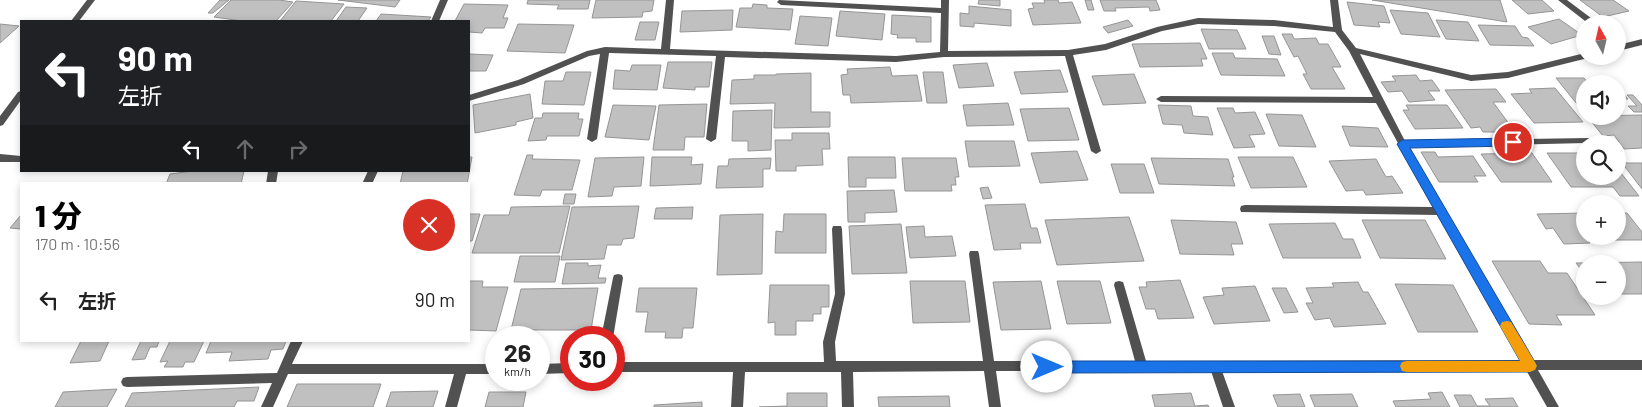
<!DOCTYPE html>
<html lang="ja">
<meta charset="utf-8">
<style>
:root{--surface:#fff;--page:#f6f6f6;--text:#222;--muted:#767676;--accent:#000}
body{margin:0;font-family:Barlow,"Noto Sans JP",sans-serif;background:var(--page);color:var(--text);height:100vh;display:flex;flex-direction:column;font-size:19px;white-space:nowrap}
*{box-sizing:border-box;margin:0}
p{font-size:16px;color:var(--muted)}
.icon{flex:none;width:28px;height:28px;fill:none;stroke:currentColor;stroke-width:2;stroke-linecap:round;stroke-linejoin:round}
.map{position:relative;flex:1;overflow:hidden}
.side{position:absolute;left:20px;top:182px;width:450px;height:160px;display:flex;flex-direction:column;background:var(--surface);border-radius:0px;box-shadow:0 2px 8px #0003}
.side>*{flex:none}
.banner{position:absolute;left:20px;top:20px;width:450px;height:152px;border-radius:0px;box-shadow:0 2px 8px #0003;background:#202124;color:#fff;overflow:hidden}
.needle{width:32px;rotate:352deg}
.tools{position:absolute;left:1576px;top:15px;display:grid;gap:10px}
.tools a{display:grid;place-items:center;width:50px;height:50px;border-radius:50%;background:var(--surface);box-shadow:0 2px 8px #0003;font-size:25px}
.speed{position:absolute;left:485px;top:326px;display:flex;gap:10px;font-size:25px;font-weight:700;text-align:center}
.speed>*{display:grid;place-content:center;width:65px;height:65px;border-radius:50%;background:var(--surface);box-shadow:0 2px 8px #0003;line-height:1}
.speed small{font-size:12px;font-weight:400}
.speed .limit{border:8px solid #d22;background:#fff;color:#111}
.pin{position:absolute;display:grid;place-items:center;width:42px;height:42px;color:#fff;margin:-21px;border:2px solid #fff;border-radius:50%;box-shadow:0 1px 5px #0007}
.me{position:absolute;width:55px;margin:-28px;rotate:90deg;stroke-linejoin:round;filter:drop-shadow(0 0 4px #0008)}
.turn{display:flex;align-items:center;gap:18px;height:105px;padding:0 15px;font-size:22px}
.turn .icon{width:65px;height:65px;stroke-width:2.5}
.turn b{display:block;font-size:35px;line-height:42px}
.lanes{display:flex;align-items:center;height:48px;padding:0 15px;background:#0003;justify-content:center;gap:25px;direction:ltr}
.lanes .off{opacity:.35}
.round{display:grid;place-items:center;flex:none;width:52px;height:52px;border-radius:26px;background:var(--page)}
.head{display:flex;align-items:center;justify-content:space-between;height:85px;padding:0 15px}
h1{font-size:30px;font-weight:800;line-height:38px;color:var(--accent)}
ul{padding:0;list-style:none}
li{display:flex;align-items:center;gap:15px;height:65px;padding:0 15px}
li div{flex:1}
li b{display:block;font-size:19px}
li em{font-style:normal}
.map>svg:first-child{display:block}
</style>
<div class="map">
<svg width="1642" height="407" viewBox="0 0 1642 407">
<rect width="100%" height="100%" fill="#fff"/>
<!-- building -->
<path fill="#c0c0c0" stroke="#959595" d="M220,0H229L213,13H208Z
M231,0H279L293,2L276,21H242L214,17Z
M338,0H400L395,7Z
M528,0H590L588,9H557L559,5L527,4Z
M596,0H654L652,11L643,12L642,17L592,18Z
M979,0H1000V6L978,4Z
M1044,0H1058L1059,3L1072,2L1081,23L1033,25L1028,9L1034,8L1032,3H1045Z
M1085,0H1091L1094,10H1088Z
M1100,0H1156L1160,10L1150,11L1149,7L1115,8L1116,11H1104Z
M1372,0H1500L1507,22Z
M1512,0H1542L1554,11L1528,14Z
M1580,0H1613L1629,11L1603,17Z
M296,1L344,4L331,21H280Z
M1347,2L1384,6L1390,23L1378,22L1380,27L1354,25Z
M464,4L508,5L503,18H508L504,28H485L482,33L469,32V21H455Z
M753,4L767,5V8L793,9L790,30L736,27L740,8H752Z
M969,6L1011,10V26L974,23V27L960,26V13L969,14Z
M346,7L367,8L358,21H336Z
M733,10L732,30L680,32L682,11Z
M1390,10L1428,13L1440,37L1401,34Z
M840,11L885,14L882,40L836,36Z
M381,14L431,17L428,21H376Z
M892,15L931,17V42H916V38H897L898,35L891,34Z
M800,16L832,18L828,46L795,44Z
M1559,19L1582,35L1551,44L1528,27Z
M1128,20L1133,26L1108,33L1103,27Z
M1436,20L1468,22L1479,41L1446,39Z
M640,22H659L655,40H635Z
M0,24L19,26L0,43Z
M518,24L574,25L565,53L507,51Z
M1478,25L1515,26L1522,37L1528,38L1534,46L1490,45Z
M1201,29L1237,30L1246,49H1209Z
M1282,34H1292L1294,39L1316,38L1319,44H1328L1341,67H1332L1345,89H1311L1303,74H1307L1298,56L1294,57Z
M1262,36H1274L1281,55L1269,54Z
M1200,43L1207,59H1201L1203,66L1140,67L1132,44Z
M1212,53H1233L1235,58L1277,59L1285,76L1221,75Z
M469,54L493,55L486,71H469Z
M668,62H712L709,87H695V90L663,88Z
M987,63L994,86L959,88L953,65Z
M632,65H661L657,90L613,89L615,70L630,71Z
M890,67L892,76L917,75L922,101L851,103L850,95H843L841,75L848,74L847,69Z
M1060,70L1068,92L1021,94L1014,72Z
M566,72H591L584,105L542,104L545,81H563Z
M923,72H943L947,103H927Z
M811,73V112H830V127L774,128L775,103L730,104L732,80L754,79V75H776V74Z
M1134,74L1146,103L1103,105L1092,76Z
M1416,75L1420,81L1432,80L1440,91H1428L1435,100L1409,102L1402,91L1388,92L1381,82L1396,81L1392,76Z
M1556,78H1584L1589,84H1585V114Z
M1618,87L1628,99H1618Z
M1555,88L1583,122L1534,123L1511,94L1532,93L1529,89Z
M1496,89L1506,102H1493L1515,132H1483L1480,127L1471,128L1445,90Z
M530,94L533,118L516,122V125L475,133L473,105Z
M1627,95H1633L1642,105V112H1634L1628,106H1637Z
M1008,103L1014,125L967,126L963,105Z
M707,104L704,137H685L684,150H653L659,105Z
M613,105L656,106L649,140L605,137Z
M1158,105L1191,106L1193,116L1208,117L1213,135L1184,133L1182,125L1163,124Z
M1406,105H1447L1463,128L1415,129L1403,110H1409Z
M1069,108L1079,140L1028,141L1020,109Z
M1217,108H1233L1235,113L1255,112L1265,134L1249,135L1255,147L1234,148Z
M772,110L771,150L748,151V141H732L733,111Z
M543,113H579L578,119H583L579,136H547L546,140L528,141L535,118H542Z
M1266,114L1302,115L1316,147L1279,146Z
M1642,115V148L1624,149L1614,135L1603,136L1587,116Z
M1342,126L1378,128L1388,147L1350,146Z
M792,133H829L830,149H822L823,165L796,166V171H776L775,140H792Z
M965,141H1014L1020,166L969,167Z
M1077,151L1088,180L1040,183L1031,153Z
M1421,152H1435L1438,157L1473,156L1486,176H1474L1478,182H1439Z
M1532,153L1552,182H1501L1481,154Z
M1547,153H1585V176H1618V172L1621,173L1639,196H1620L1613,187H1571Z
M527,155H533L532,159L580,160L572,190H542L540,196L514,195Z
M469,157H472L467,184H400L403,171H469Z
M644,157L641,186L614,187L612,196L588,197L595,158Z
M652,157H692L691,165L703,164L701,184L650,186Z
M848,157H895L896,178H866V187H849Z
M1238,157H1293L1307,187L1251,188Z
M771,158L770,169H763V187L716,188L718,166H728L729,159Z
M902,158H956L959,177H955L956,185H951L952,191H905Z
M1151,158L1228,159L1234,177H1232L1235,186L1159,184Z
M1376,159L1386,177L1392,176L1403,193L1366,195L1363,190L1346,191L1329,161Z
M1622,163H1642V189Z
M1111,164H1144L1154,193H1120Z
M193,171H244L241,184H166L170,174Z
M988,187L992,198L983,199L980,188Z
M894,190L897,212L865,213V222H848L847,191Z
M565,194H576L574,204H563Z
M1025,204L1031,228H1037L1041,243H1020L1021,249L994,250L985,205Z
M570,206L559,253H472L484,215H509L511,207Z
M639,206L634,238L623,239L621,245H607L604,259L561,260L572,207Z
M693,207L692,219H654L656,208Z
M1585,213V236H1618V213H1627L1642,232V240H1588L1590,243L1564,244L1553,228L1546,229L1537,214Z
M469,214H480L472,241H469Z
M763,214L762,274L717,275L720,215Z
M784,214H826V253H775L776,231L783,232Z
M21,215V229L10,228Z
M1129,217L1144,261L1057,265L1045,220Z
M1171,220L1236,222L1243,244H1231L1234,255L1180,254Z
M1362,220H1425L1446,259L1380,258Z
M1335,223L1343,239H1353L1361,258H1283L1269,224Z
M901,224L907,273L852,274L849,226Z
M924,226L925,237L952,236L956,256L910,258L906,227Z
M520,256H560L555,282H514Z
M1492,261H1540L1548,273H1567L1595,315H1556L1562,325L1529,324Z
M1642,262V294H1618V264H1585V275L1576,263Z
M566,263H588V266L601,265L598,278H606L605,283L562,284Z
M1180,280L1194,318L1158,319L1155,309H1146L1139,287H1147L1146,282Z
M469,281H483L482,287H508L496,331L469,330Z
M910,281H965L970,322L913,323Z
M1041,281L1051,329L1001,330L993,282Z
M1057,281H1100L1111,323L1067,324Z
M1358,282L1363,292H1368L1386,324L1334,327L1330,318L1315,320L1306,303H1313L1306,288L1334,287L1332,283Z
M1395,284L1453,285L1478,332H1418Z
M770,285H829V307H821V314H813V321H796V335H775V322L768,323Z
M1255,286L1270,321L1214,324L1203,297L1224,295L1222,288Z
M598,288L591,330H511L521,289Z
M639,288H697L693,328H683L682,338H665L666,332H645L648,312H636Z
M1272,288H1286L1298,312L1284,313Z
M81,341H109L100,361L70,363Z
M141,341H159L157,347H150L145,359L132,360Z
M170,341H204L194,362H185L183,367H164L168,361L160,362Z
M211,341H286L283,349L271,350L268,359L229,361L232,352L206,353Z
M297,384H381L373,407H287Z
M259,387L254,401H237L234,407H125L132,393Z
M117,389L107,407H55L63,392Z
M438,391L433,407H386L391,392Z
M489,392H526L523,407H485Z
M1442,392L1450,407H1396L1393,401L1431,399L1428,393Z
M787,393H827V407H759L787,406Z
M1191,393L1195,406L1208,405L1209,407H1155L1152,395Z
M1300,394L1305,407H1278L1273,395Z
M1352,394L1358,407H1315L1310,395Z
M1454,395H1471L1477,406H1490L1485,399L1513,398L1518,407H1460Z
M949,396L950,407H879L878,397Z
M702,402V407H654V405Z"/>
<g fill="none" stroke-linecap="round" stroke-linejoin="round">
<!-- minor -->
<path fill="#515151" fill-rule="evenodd" d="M440,0H448L439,21H431Z
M666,0H674L670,49L896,56L940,52L941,13L781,5L777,2L779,0L941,8V0H949L948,51L1068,50L1105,44L1157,27L1198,18L1274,20L1333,27L1330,0H1338L1342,30L1356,48L1471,75L1508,72L1585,53V56H1589L1588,58L1508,78L1471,81L1360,54L1405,141L1589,138L1591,140L1586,143L1409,147L1532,360H1642V370H1538L1559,407H1547L1526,370L1222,371L1235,407H1223L1211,371H996L1001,407H989L984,371L853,372L854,407H842L841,372H745L743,407H731L733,372H614V362H824L823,342L835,294L832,229L833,226H841L842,229L845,294L835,342L836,361H983L969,254L970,251H978L979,254L994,361H1135L1114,285L1115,282L1119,281L1123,282L1124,285L1146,361L1520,360L1438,215L1241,212L1240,209L1241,206L1245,205L1433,207L1376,103L1161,102L1156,99L1161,96L1373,97L1349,51L1335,32L1274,26L1198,24L1162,31L1106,50L1073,55L1101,151L1096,154L1091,151L1065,56L944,57L896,62L725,57L716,139L711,142L706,139L716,56L609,53L597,139L592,142L587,139L600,54L589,56L524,84L469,101V95L518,80L587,51L605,47L661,49Z
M1558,0H1567L1599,24H1589Z
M1642,39V45L1618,51V45Z
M0,154L21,156V162H0Z
M268,171H278L276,184H266Z
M368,171H378L372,184H362Z
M618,274L622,275L623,278L613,338H601L613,278L614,275Z
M291,341H303L292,364H496V374H466L457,407H445L454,374H288L273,407H261L272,383L127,387L123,386L121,382L123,378L127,377L277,373Z
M571,363V373L539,374V364Z"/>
<!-- tertiary -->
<path fill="#515151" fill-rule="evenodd" d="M87,0H95L79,21H71Z
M21,91V100L3,125L0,126V116L18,92Z"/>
</g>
<!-- route -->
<path fill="#1a73e8" stroke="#114b97" d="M1513,138L1518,142L1513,146L1410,148L1535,362L1537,366L1535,370L1530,372L1047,373L1042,371L1040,367L1042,363L1047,361H1520L1397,144L1402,140Z"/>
<!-- slow -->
<path fill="#f59e0b" d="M1507,321L1511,322L1535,362L1537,366L1535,370L1530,372H1407L1402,371L1400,366L1402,362L1407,361H1520L1500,326L1502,322Z"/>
</svg>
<div class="tools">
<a><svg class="needle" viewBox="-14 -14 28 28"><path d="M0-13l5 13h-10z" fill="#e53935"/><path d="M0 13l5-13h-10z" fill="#767676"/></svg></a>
<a><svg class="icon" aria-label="sound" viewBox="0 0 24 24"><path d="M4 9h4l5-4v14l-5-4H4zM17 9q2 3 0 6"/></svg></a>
<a><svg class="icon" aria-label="search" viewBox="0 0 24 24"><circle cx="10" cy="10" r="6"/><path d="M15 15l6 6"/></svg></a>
<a>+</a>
<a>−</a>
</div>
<div class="speed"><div>26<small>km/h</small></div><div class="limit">30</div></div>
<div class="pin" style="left:1513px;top:142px;background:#d93025"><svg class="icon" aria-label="arrive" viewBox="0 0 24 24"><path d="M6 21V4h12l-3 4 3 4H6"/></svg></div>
<svg class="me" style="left:1047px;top:367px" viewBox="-20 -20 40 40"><circle r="19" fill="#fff"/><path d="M0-13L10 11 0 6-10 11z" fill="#1a73e8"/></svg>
<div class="banner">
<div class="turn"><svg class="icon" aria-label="left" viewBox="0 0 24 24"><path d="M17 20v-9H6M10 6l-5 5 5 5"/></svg><div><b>90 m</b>左折</div></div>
<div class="lanes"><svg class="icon" aria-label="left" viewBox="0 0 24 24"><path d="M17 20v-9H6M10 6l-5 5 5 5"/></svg><svg class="icon off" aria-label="ahead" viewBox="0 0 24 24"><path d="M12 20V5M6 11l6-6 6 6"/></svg><svg class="icon off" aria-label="right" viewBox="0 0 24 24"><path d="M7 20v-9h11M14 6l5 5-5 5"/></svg></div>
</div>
<section class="side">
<div class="head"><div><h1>1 分</h1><p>170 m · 10:56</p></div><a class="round" style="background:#d93025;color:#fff"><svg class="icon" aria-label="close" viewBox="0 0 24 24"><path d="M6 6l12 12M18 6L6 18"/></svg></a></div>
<ul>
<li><svg class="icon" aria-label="left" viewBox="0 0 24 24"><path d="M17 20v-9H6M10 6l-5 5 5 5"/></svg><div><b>左折</b></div><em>90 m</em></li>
</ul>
</section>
</div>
